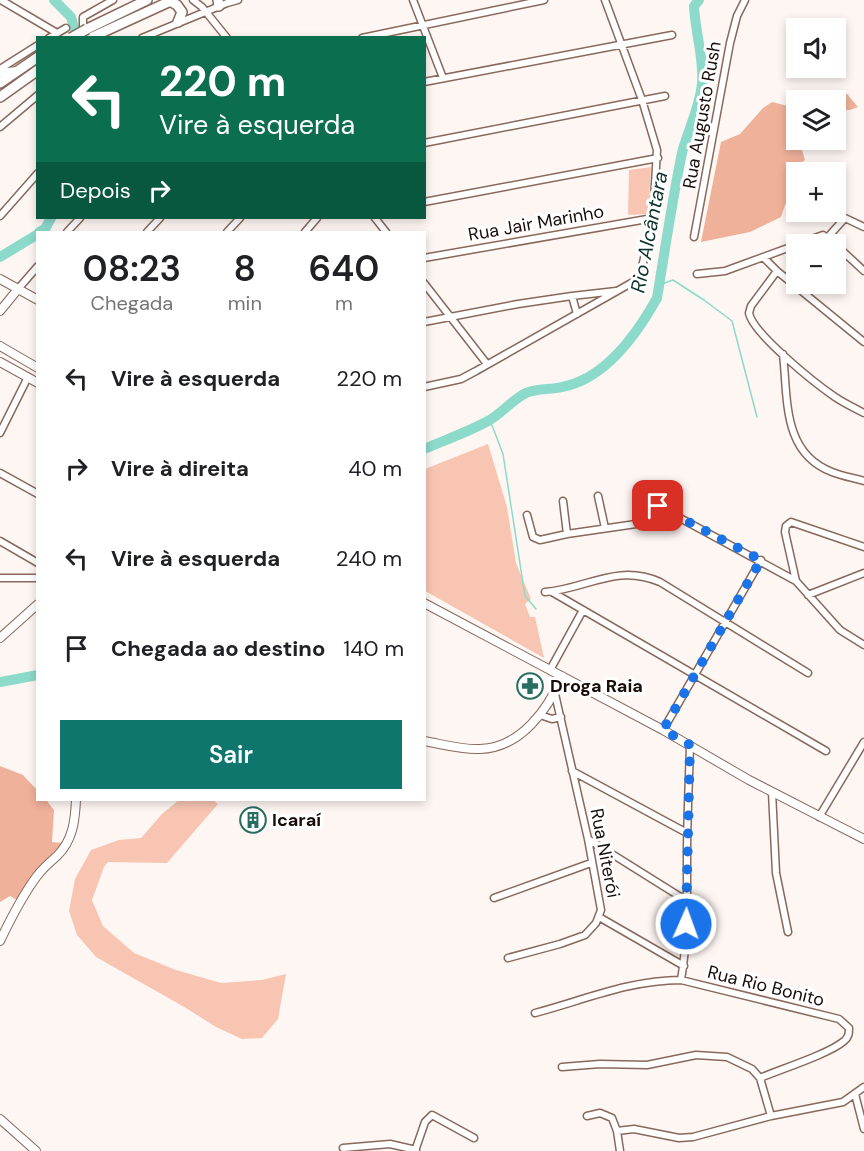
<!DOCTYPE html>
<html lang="pt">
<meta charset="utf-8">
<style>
:root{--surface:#fff;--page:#f2f2f2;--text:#202124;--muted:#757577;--accent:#0f766e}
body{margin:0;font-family:"DM Sans",sans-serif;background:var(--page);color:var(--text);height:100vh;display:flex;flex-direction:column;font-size:22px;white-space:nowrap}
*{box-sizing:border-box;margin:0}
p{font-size:20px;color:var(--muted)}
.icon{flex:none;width:33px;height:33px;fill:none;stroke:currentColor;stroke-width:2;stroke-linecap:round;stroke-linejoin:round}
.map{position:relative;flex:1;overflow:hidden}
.side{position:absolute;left:36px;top:231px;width:390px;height:570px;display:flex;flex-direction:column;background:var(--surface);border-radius:0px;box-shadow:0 3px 9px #0003}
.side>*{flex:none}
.top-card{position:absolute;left:36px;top:36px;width:390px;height:183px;border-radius:0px;box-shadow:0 3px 9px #0003;background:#0b6e4f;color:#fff;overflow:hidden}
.tools{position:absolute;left:786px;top:18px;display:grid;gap:12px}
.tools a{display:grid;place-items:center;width:60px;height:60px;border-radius:0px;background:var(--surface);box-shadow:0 3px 9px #0003;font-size:30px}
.pin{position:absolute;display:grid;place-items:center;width:51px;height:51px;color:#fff;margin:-26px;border-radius:12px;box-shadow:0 3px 9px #0006}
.me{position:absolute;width:66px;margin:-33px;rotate:2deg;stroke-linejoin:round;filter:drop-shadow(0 0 4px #0008)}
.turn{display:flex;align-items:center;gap:21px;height:126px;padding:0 24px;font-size:27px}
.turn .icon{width:78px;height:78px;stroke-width:2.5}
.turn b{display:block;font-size:42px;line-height:51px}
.then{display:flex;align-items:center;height:57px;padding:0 24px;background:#0003;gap:12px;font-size:22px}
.eta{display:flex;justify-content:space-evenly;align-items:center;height:102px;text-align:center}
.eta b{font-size:36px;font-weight:600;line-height:42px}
.button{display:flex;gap:12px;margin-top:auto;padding:12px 24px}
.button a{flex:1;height:69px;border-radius:0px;background:var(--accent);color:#fff;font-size:24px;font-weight:600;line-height:69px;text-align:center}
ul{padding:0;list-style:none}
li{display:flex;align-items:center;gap:18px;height:90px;padding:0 24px}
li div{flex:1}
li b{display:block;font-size:22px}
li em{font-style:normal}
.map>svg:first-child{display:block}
</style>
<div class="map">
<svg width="864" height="1151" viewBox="0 0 864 1151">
<rect width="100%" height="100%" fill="#fef6f3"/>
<!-- green -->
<path fill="#f8c5b2" d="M651,167L648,214L628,215L629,170Z
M488,444L507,507L516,563L531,599L525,604L530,617H535L544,658L425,591V469Z
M179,800H213L218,804L167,863L108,862L104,867L92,900L103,926L134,953L176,970L221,983L262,980L286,974L278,1019L262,1038L242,1039L216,1027L186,1008L96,957L77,935L69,911L75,879L91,850L119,840L141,838L162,814Z"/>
<!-- forest -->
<path fill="#f0b19a" d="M835,94H847L858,107L850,110H836V100H820Z
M772,102L796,108V140H806L802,150L805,160L793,169L788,176L791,180L796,178V196L785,205L781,217L750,232L701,242L721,142L740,134L763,108Z
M0,766L23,775L37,790L38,800L47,801L54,810L52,842L62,843L31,877L17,900L10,896L0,902Z"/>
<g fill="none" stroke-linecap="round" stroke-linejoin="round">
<!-- stream -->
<path stroke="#8cdac9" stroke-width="1.5" d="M659,285L673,280L704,300L732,321L757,417
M490,420L503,454L525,596L536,609"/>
<!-- river -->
<path stroke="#8cdac9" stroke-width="10" d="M54,0L71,17L77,38
M39,232L45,229L51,218
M0,257L38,234
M424,449C445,440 468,432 488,421C501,414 512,400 526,393C537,388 550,390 562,387C605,379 637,334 657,298C665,250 672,201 682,153C688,129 700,108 702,83C704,56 695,32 694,6L699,0
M0,682L38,675"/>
<!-- minor casing -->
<g stroke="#89685c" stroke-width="9">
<path id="minor" d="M1,0L57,33
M193,0L202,7L227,38
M413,0L443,78
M85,32L83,27V17L113,0
M49,38L66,28
M142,38L227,3L238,0
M362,38L544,0
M0,69L38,45
M424,82L672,35
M0,127L38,95
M424,143L665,96
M424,202L658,158
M0,216L38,173
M375,218L386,232
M67,232L80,218
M147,232L160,218
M227,232L240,218
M305,232L317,218
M694,237L730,43L737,16L745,0
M827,238L845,218L864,227
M797,244L823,235L835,244
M836,245L864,271
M424,258L653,218
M764,258L777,271L864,342
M777,271L751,306L749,313C753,334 816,384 835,397C844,403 854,408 864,413
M697,274L725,271L796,245
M424,283L487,364
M18,289L38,266
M572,296L577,314
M424,322L518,304L572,296L616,291
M783,354C788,399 782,453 832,472C842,476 854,478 864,481
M424,387L461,379L476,371L633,282L640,276L653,218L657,150L642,100L605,0
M0,433L28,377
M0,473L38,494
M598,496L605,528
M637,500L641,519
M563,501L567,534
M527,515L533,537L540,540L567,534L636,524L652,506H658L796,581L840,630L864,645
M0,541L38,563
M0,578H38
M796,581L785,532L786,526L791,522L864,547
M545,592C587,589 616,563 660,582L808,673
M552,592L826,751
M808,595L864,573
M550,670L583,610
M540,715L552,719L561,717
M663,730L761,560
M572,771L687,833
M772,792L776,873L788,932
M819,817L864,742
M588,839L687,901
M494,898L591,863
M599,917L684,966
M508,958L560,944L585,935L596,923L601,910L588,839L555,694
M681,980C688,939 687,897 687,856C687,819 689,782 690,745
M535,1013C584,1000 630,980 681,980L839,1019L849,1028C849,1033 849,1037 844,1041C829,1054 781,1069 760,1078
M562,1067L600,1064L647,1065L696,1055L727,1057L752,1069L760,1078L771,1116
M855,1094L864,1129
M587,1116L600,1113L612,1118L617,1131L620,1151
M617,1131L634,1129L679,1138L693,1137L771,1116L843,1102L864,1087
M343,1148L390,1144L416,1150
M415,1151L425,1122L432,1115L474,1138"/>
</g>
<!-- major casing -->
<g stroke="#89685c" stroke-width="10">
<path id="major" d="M0,73L16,71
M0,279L38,300
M0,311L18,289
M0,346L38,368
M0,362L38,383
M424,603L663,730L749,780L864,839
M0,638L38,604
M424,741C442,744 462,750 480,749C520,748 548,710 562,676
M0,941C11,918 22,896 37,876C43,868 50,862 57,856C73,840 75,821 76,800
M0,1119L36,1151"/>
</g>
<!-- highway casing -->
<g stroke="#89685c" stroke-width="12">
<path id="highway" d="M218,0L219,6
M170,1L177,5L182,12L178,22
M87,29L147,0
M90,38L173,0
M0,83L38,57
M0,97L38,70"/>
</g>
<!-- minor -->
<use href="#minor" stroke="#fff" stroke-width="6"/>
<!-- major -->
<use href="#major" stroke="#fff" stroke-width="8"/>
<!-- highway -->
<use href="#highway" stroke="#fff" stroke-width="9"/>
<!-- highway-bridge casing -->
<g stroke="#89685c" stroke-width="12" stroke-linecap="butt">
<path id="highway-bridge" d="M71,38L87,29"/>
</g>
<!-- highway-bridge -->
<use href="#highway-bridge" stroke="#fff" stroke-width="9"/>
</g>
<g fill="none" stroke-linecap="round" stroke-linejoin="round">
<!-- route -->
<path stroke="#1a73e8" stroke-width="10" stroke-dasharray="0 18" d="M658,506L761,560L663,730L690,745L686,924"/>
</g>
<!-- icons -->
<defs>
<g id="pharmacy-ring" transform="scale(1.35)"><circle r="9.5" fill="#fff" stroke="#286d61" stroke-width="1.5"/><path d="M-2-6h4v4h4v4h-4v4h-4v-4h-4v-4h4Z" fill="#286d61"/></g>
<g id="building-ring" transform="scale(1.35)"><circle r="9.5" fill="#fff" stroke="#286d61" stroke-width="1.5"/><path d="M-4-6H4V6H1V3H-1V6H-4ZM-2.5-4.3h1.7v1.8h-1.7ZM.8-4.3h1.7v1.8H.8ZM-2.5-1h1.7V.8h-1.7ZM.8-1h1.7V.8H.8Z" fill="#286d61"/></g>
</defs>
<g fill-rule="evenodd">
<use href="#pharmacy-ring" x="530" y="686"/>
<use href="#building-ring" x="253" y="820"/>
</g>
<g text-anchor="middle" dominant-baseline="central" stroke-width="6" stroke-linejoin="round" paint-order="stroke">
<!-- street labels -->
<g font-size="18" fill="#180c08" stroke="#fff">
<text transform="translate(702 115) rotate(-80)">Rua Augusto Rush</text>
<text transform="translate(536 223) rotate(-10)">Rua Jair Marinho</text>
<text transform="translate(605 853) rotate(79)">Rua Niterói</text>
<text transform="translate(766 986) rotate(14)">Rua Rio Bonito</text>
</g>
<!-- poi labels -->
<g font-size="18" font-weight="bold" fill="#180c08" stroke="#fff" text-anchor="start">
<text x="550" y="686">Droga Raia</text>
<text x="272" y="820">Icaraí</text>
</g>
<!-- water labels -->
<g font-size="20" font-style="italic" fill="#0c322c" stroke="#fff">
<text transform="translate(649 232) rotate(-79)">Rio Alcântara</text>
</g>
</g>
</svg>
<div class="tools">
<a><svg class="icon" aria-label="sound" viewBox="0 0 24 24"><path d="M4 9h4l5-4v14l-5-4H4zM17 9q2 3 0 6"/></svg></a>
<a><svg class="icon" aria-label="layers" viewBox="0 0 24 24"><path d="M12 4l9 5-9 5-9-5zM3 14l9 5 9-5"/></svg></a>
<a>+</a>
<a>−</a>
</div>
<div class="pin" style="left:658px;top:506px;background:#d93025"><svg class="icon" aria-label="arrive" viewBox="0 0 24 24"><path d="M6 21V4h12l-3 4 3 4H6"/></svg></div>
<svg class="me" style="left:686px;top:924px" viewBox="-20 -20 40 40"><circle r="17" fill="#1a73e8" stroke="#fff" stroke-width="3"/><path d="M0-11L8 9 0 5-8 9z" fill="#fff"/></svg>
<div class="top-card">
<div class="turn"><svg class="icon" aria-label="left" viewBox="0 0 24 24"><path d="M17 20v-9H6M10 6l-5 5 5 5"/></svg><div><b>220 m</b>Vire à esquerda</div></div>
<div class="then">Depois<svg class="icon" aria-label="right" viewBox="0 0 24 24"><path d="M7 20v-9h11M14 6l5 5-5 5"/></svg></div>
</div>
<section class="side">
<div class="eta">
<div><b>08:23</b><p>Chegada</p></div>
<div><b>8</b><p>min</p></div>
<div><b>640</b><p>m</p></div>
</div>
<ul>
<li><svg class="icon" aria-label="left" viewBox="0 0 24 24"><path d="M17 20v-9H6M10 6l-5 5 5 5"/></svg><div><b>Vire à esquerda</b></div><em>220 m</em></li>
<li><svg class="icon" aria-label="right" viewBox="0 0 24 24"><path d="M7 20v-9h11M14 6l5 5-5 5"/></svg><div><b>Vire à direita</b></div><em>40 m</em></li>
<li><svg class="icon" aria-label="left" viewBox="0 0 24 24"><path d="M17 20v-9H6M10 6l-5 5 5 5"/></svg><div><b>Vire à esquerda</b></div><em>240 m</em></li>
<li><svg class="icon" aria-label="arrive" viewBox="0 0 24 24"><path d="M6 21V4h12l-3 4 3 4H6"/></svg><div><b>Chegada ao destino</b></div><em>140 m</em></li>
</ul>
<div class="button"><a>Sair</a></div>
</section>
</div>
